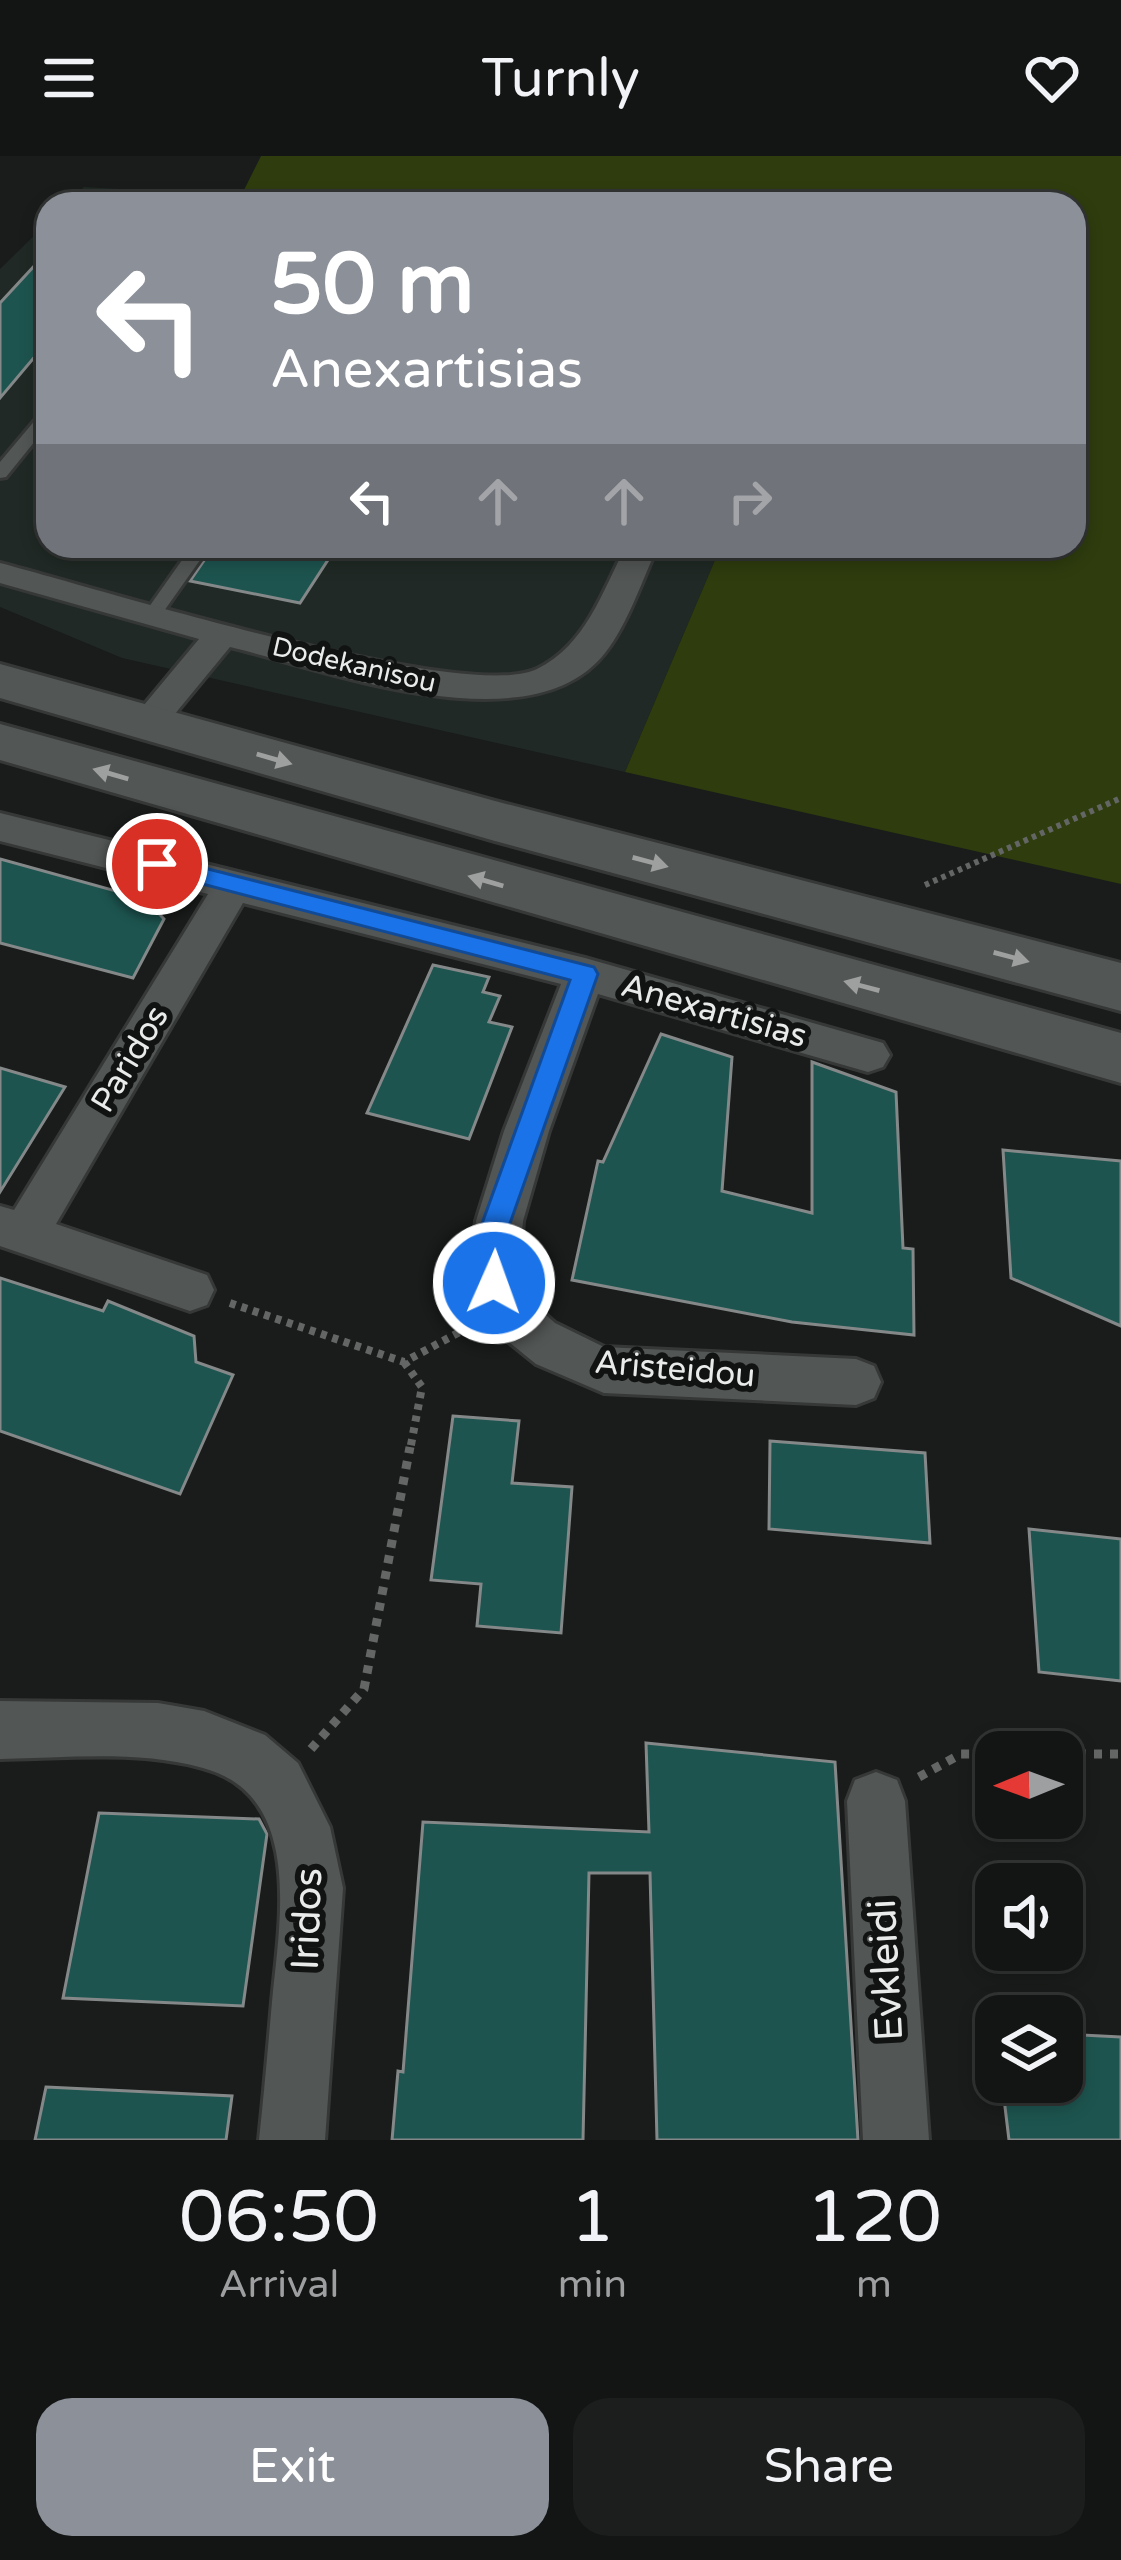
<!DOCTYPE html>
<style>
:root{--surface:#131514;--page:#1c1e1d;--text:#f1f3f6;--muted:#9d9fa0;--line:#323434;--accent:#8c9099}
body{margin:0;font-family:"Varela Round",sans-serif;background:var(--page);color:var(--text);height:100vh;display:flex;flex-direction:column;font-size:45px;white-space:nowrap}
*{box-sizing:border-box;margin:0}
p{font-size:39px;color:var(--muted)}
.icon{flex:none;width:66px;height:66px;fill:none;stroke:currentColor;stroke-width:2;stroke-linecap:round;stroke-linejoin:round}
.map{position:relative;height:1984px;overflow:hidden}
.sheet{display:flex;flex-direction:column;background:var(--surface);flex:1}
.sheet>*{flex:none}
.hud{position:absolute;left:36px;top:36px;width:1050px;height:366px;border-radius:36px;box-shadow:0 6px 18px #0003,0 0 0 3px var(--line);background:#8c9099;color:#fff;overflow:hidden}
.needle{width:78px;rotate:269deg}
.controls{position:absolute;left:975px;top:1575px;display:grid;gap:24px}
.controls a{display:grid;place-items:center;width:108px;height:108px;border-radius:24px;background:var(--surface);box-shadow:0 6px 18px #0003,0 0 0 3px var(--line);font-size:60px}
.pin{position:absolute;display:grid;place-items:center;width:102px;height:102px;color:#fff;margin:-51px;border:6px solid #fff;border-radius:50%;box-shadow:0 3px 12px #0007}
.me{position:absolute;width:132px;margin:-66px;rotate:2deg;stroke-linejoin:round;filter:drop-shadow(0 0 9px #0008)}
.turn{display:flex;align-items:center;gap:42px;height:252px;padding:0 36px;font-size:54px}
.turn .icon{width:156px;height:156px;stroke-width:2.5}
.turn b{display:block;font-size:84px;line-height:102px}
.lanes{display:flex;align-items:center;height:114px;padding:0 36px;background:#0003;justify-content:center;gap:60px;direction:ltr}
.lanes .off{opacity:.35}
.eta{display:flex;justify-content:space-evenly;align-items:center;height:204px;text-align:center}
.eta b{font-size:72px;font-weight:600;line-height:84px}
.button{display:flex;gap:24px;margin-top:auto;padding:24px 36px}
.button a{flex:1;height:138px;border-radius:36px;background:var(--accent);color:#fff;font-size:48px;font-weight:600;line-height:138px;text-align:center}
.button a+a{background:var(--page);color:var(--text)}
header{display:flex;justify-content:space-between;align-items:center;height:156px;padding:0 36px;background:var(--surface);font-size:54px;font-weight:600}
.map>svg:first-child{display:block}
</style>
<header><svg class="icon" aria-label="menu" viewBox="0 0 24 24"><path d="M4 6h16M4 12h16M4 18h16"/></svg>Turnly<svg class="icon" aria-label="heart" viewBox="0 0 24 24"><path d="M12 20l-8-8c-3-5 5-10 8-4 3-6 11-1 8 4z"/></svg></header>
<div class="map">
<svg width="1121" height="1984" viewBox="0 0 1121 1984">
<rect width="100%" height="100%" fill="#191c1a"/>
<!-- built -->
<path fill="#202925" d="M84,31L374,48H66Z
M48,66V390H721L625,616L122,502L0,451V113Z"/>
<!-- green -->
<path fill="#2e3c0e" d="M261,0H1121V728L625,616L721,390H1074V48H374L241,40Z"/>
<!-- building -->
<path fill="#1d544f" stroke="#848888" stroke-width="3" d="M48,95V185L0,242V147Z
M214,390H337L300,447L190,425Z
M0,703L145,743L164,763L133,822L0,787Z
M433,809L489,821L483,836L500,840L489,866L512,871L469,983L367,957Z
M661,878L732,901L722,1035L812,1057V906L896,936L903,1092L913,1093L914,1179L792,1166L572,1124L598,1005L603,1006Z
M0,912L65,931L0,1036Z
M1003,994L1121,1005V1170L1011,1122Z
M0,1122L103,1155L108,1145L194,1180L196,1206L233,1219L180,1338L0,1275Z
M453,1260L519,1265L512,1327L572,1331L561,1477L477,1470L481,1428L431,1424Z
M770,1285L925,1297L930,1387L769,1373Z
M1029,1373L1121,1383V1525L1039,1516Z
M646,1587L835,1606L858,1984H657L650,1717H589L583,1984H392L398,1915L403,1916L423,1666L649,1676Z
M99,1657L259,1663L267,1678L243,1850L63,1842Z
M1062,1878L1121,1881V1984H1009L1002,1926H1062Z
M46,1931L232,1940L226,1984H35Z"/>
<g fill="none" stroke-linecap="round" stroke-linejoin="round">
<!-- service casing -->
<g stroke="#363838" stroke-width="6">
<path id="service" d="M48,254V269L6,321L0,322V306L42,256Z
M192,390H210L159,462H147L144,458Z"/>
</g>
<!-- minor casing -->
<g stroke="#363838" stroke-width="6">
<path id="minor" d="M626,390H658C642,424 628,468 605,497C531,592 327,514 230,491L160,576H134L129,567L199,483L0,427V407C93,431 466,548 537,513C586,489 602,436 626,390Z
M0,657L585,802L883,887L890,899L883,911L868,916L598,838L549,975L523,1065L518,1126L528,1143L555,1167L604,1191L856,1203L874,1210L881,1226L874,1242L856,1249L604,1237L536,1208L494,1174L470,1126L476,1065L504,975L561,828L243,747L56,1068L207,1119L214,1134L207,1149L190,1155L0,1090V1050L14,1054L208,738L0,685Z
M0,1545L158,1547L204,1555L265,1579L298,1607L330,1671L343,1732L325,1984H259C264,1938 268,1892 272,1846C279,1769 305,1639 203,1612C139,1594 66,1602 0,1603Z
M876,1616L897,1624L905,1645L929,1984H863L847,1645L855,1624Z"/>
</g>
<!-- secondary casing -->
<g stroke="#363838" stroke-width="6">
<path id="secondary" d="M0,508L495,645L1121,807V855L495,685L0,542Z
M0,568L1121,877V927L0,604Z"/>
</g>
<!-- path-far2 -->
<path stroke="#636664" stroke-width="6" stroke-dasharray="4.5 4.5" stroke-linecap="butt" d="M925,729L1121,642"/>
<!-- path-far1 -->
<path stroke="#636664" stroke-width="8" stroke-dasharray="6 6" stroke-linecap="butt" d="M230,1147L404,1206L467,1172
M404,1206L422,1231L410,1294"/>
<!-- path -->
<path stroke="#636664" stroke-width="9" stroke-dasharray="8 8" stroke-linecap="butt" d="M311,1593L364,1533L410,1291
M1062,1598H1121
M919,1621L961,1598H996"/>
<!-- service -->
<use href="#service" fill="#525654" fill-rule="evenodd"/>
<!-- minor -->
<use href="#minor" fill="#525654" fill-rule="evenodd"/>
<!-- secondary -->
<use href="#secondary" fill="#525654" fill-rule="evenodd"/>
</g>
<!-- one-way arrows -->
<defs><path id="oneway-solid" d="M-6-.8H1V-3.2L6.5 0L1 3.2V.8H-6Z" transform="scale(3)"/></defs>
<g fill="#9ea09f">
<use href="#oneway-solid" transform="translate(274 603) rotate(16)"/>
<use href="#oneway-solid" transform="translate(111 618) rotate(-164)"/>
<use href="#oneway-solid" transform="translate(650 706) rotate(15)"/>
<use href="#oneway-solid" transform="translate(486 725) rotate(-164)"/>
<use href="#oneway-solid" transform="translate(1011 801) rotate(15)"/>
<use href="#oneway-solid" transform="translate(862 830) rotate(-165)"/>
</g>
<!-- route -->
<path fill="#1a73e8" stroke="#114b97" stroke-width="3" d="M157,700L594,811L598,818L508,1073V1127L504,1136L494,1140L484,1136L479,1127L480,1073L570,824L149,714V702Z"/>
<g text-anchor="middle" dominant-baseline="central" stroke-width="12" stroke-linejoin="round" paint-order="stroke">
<!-- far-street labels -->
<g font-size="27" fill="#e9ebea" stroke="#101311">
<text transform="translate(354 509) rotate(13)">Dodekanisou</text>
</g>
<!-- street labels -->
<g font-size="33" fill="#e9ebea" stroke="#101311">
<text transform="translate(714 855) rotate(16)">Anexartisias</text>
<text transform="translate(130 903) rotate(-59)">Paridos</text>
<text transform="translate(675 1213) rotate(5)">Aristeidou</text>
</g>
<!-- near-street labels -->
<g font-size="39" fill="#e9ebea" stroke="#101311">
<text transform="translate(307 1763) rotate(-88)">Iridos</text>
<text transform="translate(886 1814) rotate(-93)">Evkleidi</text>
</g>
</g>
</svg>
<div class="controls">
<a><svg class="needle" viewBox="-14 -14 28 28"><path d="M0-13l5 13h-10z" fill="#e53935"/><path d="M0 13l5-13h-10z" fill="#9d9fa0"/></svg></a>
<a><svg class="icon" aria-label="sound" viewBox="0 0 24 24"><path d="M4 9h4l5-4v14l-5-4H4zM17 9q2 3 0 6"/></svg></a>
<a><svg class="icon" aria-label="layers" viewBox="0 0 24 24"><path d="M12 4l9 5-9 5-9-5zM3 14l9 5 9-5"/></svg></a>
</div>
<div class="pin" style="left:157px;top:708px;background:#d93025"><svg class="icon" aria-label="arrive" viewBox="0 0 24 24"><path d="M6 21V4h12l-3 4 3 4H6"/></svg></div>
<svg class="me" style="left:494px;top:1127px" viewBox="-20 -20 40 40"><circle r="17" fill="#1a73e8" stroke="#fff" stroke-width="3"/><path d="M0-11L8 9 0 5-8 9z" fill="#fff"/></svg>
<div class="hud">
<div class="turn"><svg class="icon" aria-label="left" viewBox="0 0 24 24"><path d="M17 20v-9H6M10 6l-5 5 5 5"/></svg><div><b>50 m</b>Anexartisias</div></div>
<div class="lanes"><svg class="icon" aria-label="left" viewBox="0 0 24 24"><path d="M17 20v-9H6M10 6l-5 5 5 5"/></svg><svg class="icon off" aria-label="ahead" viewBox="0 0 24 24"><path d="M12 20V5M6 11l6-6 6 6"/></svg><svg class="icon off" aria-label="ahead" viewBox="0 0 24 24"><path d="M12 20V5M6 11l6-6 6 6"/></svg><svg class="icon off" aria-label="right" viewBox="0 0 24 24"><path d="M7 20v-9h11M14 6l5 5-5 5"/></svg></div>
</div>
</div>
<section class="sheet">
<div class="eta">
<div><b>06:50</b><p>Arrival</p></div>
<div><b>1</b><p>min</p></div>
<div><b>120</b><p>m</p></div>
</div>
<div class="button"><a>Exit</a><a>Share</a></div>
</section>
